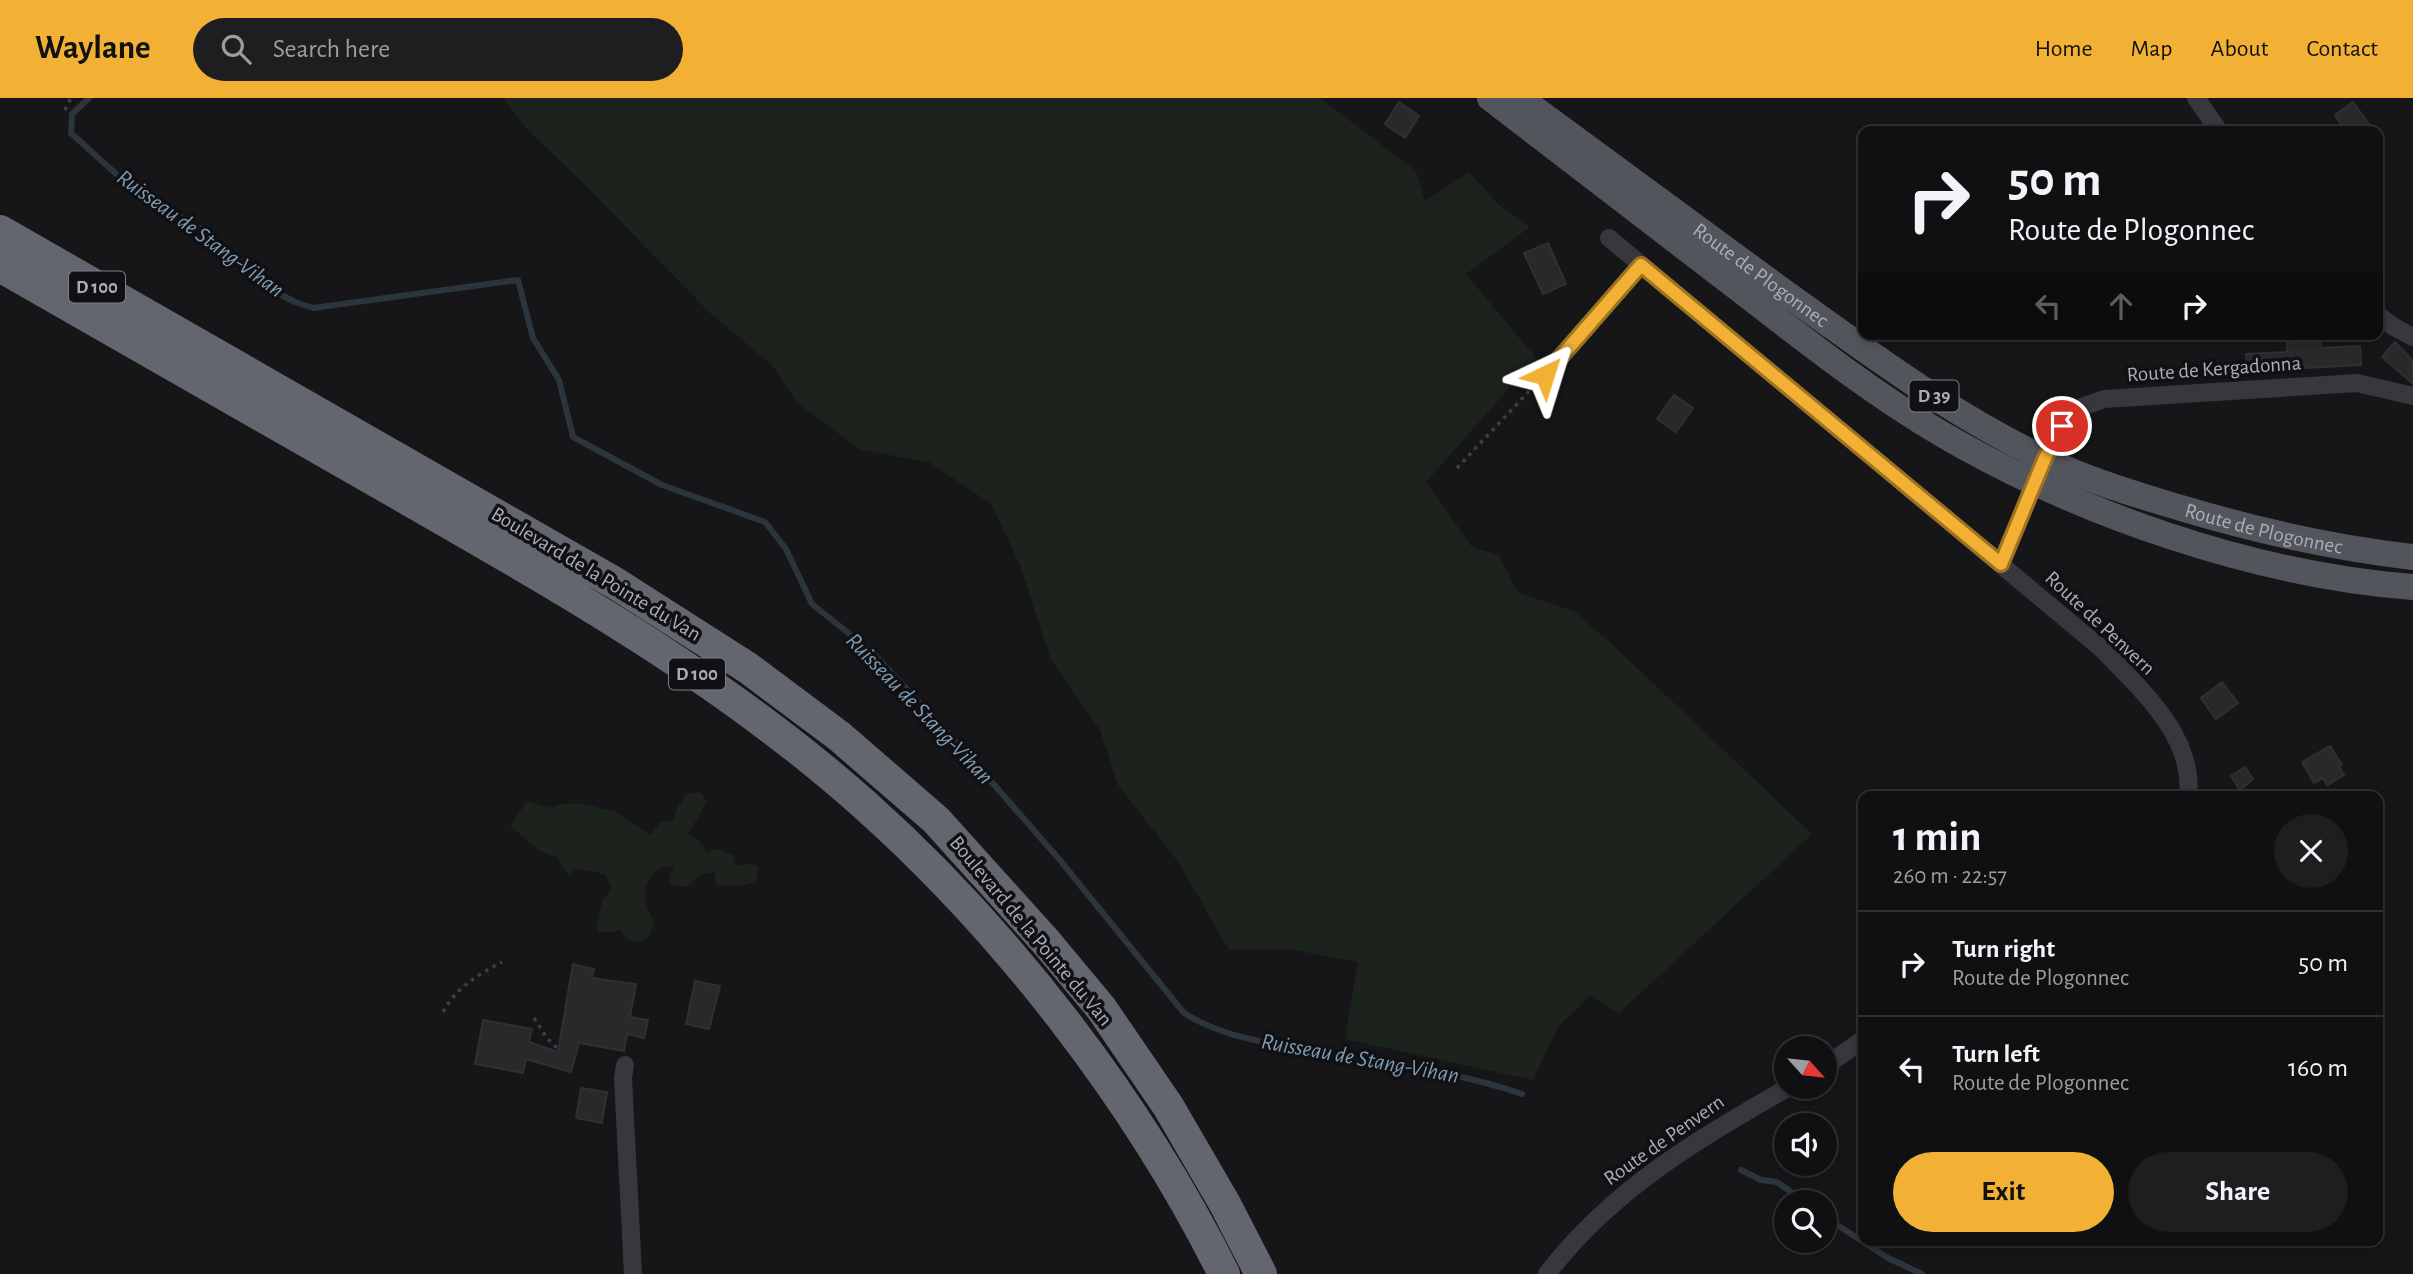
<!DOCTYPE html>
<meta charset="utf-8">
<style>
:root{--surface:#101012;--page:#1e1e20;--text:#f1f3f6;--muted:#9c9d9f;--line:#303032;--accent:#f2b134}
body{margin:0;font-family:"Alegreya Sans",sans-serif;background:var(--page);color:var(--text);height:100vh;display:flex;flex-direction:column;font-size:26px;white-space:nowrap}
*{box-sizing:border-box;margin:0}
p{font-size:23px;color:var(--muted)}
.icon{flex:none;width:38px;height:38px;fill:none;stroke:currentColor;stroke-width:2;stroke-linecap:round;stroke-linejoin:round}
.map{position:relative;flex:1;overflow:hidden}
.details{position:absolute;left:1858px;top:693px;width:525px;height:455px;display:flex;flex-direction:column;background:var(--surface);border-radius:14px;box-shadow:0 4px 10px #0003,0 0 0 2px var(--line)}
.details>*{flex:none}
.top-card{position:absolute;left:1858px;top:28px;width:525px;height:214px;border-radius:14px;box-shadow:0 4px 10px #0003,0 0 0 2px var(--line);background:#101012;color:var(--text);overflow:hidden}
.needle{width:46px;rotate:117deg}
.controls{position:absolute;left:1774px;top:938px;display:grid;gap:14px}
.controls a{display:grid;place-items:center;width:63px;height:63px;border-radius:50%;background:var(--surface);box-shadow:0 4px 10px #0003,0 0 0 2px var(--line);font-size:35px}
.pin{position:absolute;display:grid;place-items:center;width:60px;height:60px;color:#fff;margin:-30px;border:4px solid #fff;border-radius:50%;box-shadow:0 2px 7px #0007}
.me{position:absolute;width:77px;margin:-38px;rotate:41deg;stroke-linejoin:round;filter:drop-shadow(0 0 5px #0008)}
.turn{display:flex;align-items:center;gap:24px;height:147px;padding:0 35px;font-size:32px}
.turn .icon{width:91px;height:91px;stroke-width:2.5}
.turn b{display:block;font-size:49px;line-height:60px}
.lanes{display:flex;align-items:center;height:66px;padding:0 35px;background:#0003;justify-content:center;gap:35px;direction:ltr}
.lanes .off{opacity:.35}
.round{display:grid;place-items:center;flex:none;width:74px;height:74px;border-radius:37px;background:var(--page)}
.overview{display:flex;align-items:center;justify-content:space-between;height:119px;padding:0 35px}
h1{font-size:42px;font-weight:700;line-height:52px}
.cta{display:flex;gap:14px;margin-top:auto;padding:14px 35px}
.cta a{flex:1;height:80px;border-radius:42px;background:var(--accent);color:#111;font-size:28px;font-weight:700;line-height:80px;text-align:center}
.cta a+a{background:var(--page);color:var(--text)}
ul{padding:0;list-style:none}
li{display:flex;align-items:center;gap:21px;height:105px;padding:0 35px;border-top:2px solid var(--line)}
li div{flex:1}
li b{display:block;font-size:26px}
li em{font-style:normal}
header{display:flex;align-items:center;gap:42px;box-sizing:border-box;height:98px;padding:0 35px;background:var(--accent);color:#111}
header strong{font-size:33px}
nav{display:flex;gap:38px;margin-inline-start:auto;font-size:24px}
.search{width:490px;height:63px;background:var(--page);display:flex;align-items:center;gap:18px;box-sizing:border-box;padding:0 24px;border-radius:38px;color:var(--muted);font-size:26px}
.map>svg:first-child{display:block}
</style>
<header>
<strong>Waylane</strong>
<div class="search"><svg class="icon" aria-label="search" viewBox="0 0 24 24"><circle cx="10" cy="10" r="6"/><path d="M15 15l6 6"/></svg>Search here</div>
<nav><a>Home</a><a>Map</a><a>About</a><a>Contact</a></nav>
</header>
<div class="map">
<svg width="2413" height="1176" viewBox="0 0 2413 1176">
<rect width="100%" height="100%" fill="#161618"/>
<!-- green -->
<path fill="#1c231d" d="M503,0H1320L1416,73L1425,103L1469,74L1499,107L1530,129L1466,176L1536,260L1426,384L1472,449L1499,457L1518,495L1574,513L1616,550L1812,736L1619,915L1590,898L1558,929L1533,982L1345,941L1358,864L1289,851L1229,852L1179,765L1118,687L1100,632L1051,562L1020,467L991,406L929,364L861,352L797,305L772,267L710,215L585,87L526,30Z
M687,695H701L707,704L688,736L702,745L706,755L716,751L733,756L736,768L748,766L757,768C762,795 733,785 716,787L715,774C714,775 703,776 703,776C687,784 694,793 671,786L669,778L674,768C652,766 640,790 647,809C649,814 652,820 655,825L650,837L641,844L627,841L620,831L614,834H599L596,830L603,801L612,791L605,776L577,771L568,777L556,758C537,757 525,738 510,728L527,703L550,710L562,706L579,705L595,709L616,714L651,737L661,723L673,724L676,712Z"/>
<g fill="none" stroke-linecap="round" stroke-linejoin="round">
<!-- stream -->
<path stroke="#2c353c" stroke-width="6" d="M89,0L72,16L71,35L126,85L201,131L236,159L270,191L295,204L313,210L518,182L533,240L559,282L573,339L662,387L765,424L786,451L812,506L871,553L962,650L1059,761L1184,915C1220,938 1260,943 1301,951C1376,965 1449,971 1522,996
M1741,1072L1761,1082L1777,1084L1805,1104
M1825,1119L1888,1160L1922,1176"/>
</g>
<!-- building -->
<path fill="#29292c" stroke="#303034" stroke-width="2" d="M1399,4L1419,18L1405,40L1385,26Z
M2353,4L2374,33H2345L2335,17Z
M1548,145L1566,186L1543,196L1524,155Z
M2304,236H2320L2321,250L2360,248L2361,267L2248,273L2246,256L2287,254V245L2304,244Z
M2395,244L2413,263V286L2382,259Z
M1674,297L1693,310L1676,334L1657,321Z
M2222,584L2238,605L2216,621L2201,600Z
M2330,648L2342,667L2339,669L2344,677L2327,687L2323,680L2314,685L2302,664Z
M2245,669L2253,681L2240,692L2231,678Z
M573,866L594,871L592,880L636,886L630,919L648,922L644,940L627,936L624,953L579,945L571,974L526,961L523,975L475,966L483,922L532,931L529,944L558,954Z
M695,883L720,888L709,931L686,926Z
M581,990L607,994L602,1025L576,1020Z"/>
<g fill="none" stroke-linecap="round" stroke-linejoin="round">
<!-- path -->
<path stroke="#3d3f44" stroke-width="3.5" stroke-dasharray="3.5 5" stroke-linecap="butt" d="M65,12L71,0
M1457,370L1532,290
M443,914C457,889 477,877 502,864
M534,920L547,940L558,951"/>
<!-- street -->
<path stroke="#37383d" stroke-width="18" d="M2196,0L2219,33
M1609,140L2102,551C2140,591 2195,638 2188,698
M2378,217L2394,229L2413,239
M1545,277L1641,167
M2001,466L2045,360L2062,328L2082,309L2104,301L2357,285L2413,298
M625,967L623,980L633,1176
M1825,968L1864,941
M1547,1176C1611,1092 1699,1040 1789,989"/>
<!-- primary -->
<g stroke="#53555c" stroke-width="26">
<path d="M1490,0C1573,64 1657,128 1740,192C1805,242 1869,293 1940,335C2076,415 2254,477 2413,489"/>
<path id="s1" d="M1520,0C1606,64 1693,127 1780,191C1872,257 1966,328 2071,373C2106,388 2144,399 2181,410C2258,433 2333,450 2413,459"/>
</g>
<!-- highway -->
<path stroke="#63666e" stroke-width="32" d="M0,133L615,485L748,570L839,638L936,722L1046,844L1101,910L1168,1008L1225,1106L1261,1176
M0,168C141,249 282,329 423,410C578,499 732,588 866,708C1008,835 1139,1005 1224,1176"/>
</g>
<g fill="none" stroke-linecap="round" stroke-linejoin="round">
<!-- route casing -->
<g stroke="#9d7322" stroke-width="18">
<path id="route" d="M1545,277L1641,167L2001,466L2045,360L2062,328"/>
</g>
<!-- route -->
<use href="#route" stroke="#f2b134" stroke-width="12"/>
</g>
<g text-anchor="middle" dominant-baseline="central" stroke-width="7" stroke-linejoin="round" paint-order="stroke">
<!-- shield labels -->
<g fill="#111113" stroke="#7b7e86" stroke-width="2">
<rect x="69" y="173.5" width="56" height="31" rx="5"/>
<rect x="1909.5" y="282.5" width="49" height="31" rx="5"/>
<rect x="669" y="560.5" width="56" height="31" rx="5"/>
</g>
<g font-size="19" font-weight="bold" fill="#a8adb8">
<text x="97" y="189">D 100</text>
<text x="1934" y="298">D 39</text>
<text x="697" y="576">D 100</text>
</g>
<!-- street labels -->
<g font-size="21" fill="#a8adb8" stroke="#111113">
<text stroke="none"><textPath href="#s1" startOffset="299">Route de Plogonnec</textPath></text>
<text transform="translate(2214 271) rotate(-4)">Route de Kergadonna</text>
<text stroke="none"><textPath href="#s1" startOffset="868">Route de Plogonnec</textPath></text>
<text transform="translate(596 476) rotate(31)">Boulevard de la Pointe du Van</text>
<text transform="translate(2100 525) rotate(43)">Route de Penvern</text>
<text transform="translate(1031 833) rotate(50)">Boulevard de la Pointe du Van</text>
<text transform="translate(1664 1042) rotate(-35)">Route de Penvern</text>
</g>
<!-- water labels -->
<g font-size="23" font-style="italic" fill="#7f9bb3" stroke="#111113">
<text transform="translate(200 136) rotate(36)">Ruisseau de Stang-Vihan</text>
<text transform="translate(919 611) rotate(46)">Ruisseau de Stang-Vihan</text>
<text transform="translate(1360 961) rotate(10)">Ruisseau de Stang-Vihan</text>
</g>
</g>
</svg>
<div class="controls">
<a><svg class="needle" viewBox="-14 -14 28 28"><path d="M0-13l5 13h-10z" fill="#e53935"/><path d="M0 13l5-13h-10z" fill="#9c9d9f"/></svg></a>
<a><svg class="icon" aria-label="sound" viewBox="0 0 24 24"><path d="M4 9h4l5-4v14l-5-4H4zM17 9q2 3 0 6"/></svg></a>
<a><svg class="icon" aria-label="search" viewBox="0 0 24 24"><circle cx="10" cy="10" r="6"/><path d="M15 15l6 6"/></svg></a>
</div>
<div class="pin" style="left:2062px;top:328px;background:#d93025"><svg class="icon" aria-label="arrive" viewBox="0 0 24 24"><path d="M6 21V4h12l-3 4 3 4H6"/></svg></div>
<svg class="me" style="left:1545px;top:277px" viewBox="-20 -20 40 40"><path d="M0-17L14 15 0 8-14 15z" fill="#f2b134" stroke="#fff" stroke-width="4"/></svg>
<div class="top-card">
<div class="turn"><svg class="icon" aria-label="right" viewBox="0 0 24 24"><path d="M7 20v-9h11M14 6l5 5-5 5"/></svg><div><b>50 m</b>Route de Plogonnec</div></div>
<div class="lanes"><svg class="icon off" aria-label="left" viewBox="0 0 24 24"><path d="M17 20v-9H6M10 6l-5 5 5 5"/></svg><svg class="icon off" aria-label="ahead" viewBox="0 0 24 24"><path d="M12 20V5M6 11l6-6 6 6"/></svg><svg class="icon" aria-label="right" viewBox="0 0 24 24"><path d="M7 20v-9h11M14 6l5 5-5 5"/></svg></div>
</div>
<section class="details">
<div class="overview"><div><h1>1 min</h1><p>260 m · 22:57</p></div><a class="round"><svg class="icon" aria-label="close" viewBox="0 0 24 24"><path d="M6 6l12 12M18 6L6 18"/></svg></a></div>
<ul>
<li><svg class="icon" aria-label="right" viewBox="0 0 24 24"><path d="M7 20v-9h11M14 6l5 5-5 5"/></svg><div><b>Turn right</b><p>Route de Plogonnec</p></div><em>50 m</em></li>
<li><svg class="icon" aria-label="left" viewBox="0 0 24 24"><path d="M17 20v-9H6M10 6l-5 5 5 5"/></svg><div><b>Turn left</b><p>Route de Plogonnec</p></div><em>160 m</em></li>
</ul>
<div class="cta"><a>Exit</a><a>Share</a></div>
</section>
</div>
